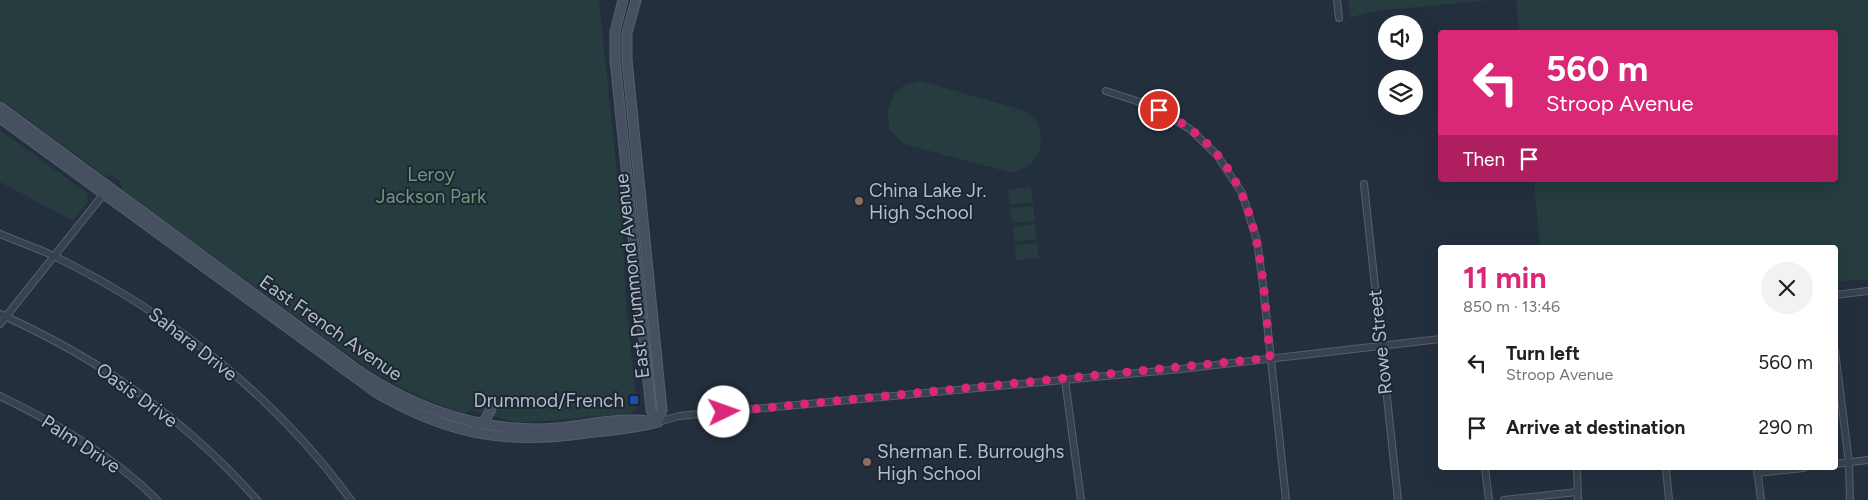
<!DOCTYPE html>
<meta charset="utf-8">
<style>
:root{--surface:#fff;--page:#f2f2f2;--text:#202124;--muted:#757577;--accent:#db2777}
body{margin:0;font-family:Figtree,sans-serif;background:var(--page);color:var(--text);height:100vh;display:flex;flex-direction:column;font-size:19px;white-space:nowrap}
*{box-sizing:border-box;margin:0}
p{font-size:16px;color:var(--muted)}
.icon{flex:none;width:28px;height:28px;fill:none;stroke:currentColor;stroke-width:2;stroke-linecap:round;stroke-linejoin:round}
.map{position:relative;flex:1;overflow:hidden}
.details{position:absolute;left:1438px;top:245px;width:400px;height:225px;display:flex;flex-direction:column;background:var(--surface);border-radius:5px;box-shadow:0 5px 20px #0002}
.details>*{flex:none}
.guide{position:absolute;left:1438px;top:30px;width:400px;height:152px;border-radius:5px;box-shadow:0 5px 20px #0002;background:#db2777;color:#fff;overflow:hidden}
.fabs{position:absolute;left:1378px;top:15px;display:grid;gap:10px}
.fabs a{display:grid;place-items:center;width:45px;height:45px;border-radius:50%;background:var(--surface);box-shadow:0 5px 20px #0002;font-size:25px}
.pin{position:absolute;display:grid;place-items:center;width:42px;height:42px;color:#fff;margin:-21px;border:2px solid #fff;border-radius:50%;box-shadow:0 1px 5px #0007}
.me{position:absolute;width:55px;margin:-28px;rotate:87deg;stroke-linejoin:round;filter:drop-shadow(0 0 4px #0008)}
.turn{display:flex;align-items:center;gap:18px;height:105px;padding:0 25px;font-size:22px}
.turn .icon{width:65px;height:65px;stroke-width:2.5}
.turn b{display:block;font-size:35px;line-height:42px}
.then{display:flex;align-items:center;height:48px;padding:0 25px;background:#0003;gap:10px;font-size:19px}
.round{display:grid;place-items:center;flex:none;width:52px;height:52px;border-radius:26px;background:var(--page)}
.summary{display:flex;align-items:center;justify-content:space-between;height:85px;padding:0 25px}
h1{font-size:30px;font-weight:700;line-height:38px;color:var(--accent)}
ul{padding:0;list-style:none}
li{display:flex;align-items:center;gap:15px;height:65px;padding:0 25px}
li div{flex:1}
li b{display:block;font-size:19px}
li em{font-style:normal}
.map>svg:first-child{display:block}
</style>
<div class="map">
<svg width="1868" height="500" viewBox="0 0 1868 500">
<rect width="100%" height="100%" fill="#242f3e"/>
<!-- green -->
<path fill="#263c3f" d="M0,0H599L622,222L626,303L637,408L631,413L548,421L516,422L470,410L465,413C389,391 334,344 271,298C223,263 171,227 122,190L120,181L111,175L105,176L0,99Z
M1348,0H1491L1367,12L1350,18Z
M1516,0H1868V279L1835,282V248L1540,247L1534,180H1835V32H1519Z
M920,81L1026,111L1037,121L1041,136L1040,152L1029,166L1012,173L904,144L889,129L888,110L895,93L903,86Z
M0,130L87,193L88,201L73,221L0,182Z
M1031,187L1033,202L1010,205L1008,190Z
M1033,206L1035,221L1012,223L1010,208Z
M1035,224L1037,239L1014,242L1013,227Z
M1037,243L1039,258L1016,260L1015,245Z"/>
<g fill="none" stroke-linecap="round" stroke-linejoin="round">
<!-- street casing -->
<g stroke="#565f6c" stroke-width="8">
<path id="street" d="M1337,0L1339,18
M1106,91L1149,105L1190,129L1217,155L1242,193L1257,241L1263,285L1286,500
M1364,184L1398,500
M0,234C18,242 38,248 56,257C171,314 275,396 351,500
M1835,295L1868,291
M0,314C100,359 184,418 257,500
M0,324L106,191
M1835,351L1849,463L1850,500
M1065,380L1081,500
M0,396C57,424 112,455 157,500
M658,422L679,416L1181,369L1440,339
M1835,464L1868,460
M1485,468L1489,500
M1577,468L1578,500
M1666,468L1669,500
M1757,468L1761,500
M1757,473L1804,468
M1504,500L1577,492"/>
</g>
<!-- secondary casing -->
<g stroke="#565f6c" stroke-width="11">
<path id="secondary" d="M623,0L615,32V60L651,410L658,422
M636,0L627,33V60L662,410L658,422
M0,107L356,369C415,409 484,434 557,428C590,425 623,416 655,422
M0,118L377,393C448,434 505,445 586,433C610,430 634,429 658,422
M477,425L485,420L491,409"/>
</g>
<!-- street -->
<use href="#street" stroke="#38414e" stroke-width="6"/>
<!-- secondary -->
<use href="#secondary" stroke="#465061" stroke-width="9"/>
</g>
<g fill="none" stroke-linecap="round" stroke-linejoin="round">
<!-- route -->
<path stroke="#db2777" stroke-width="9" stroke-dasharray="0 16.2" d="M724,412L1270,358C1261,258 1262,161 1159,110"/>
</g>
<!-- markers -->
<g fill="#8d6e63" stroke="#1d2633" stroke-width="2">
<circle cx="859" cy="201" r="5"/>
<circle cx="867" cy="462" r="5"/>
</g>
<rect fill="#1a4fb4" stroke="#1d2633" stroke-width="2" x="629" y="395" width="10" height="10" rx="2.5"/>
<g text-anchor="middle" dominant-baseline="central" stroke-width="4" stroke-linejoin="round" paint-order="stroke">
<!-- park labels -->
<g font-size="19" fill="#6b9a76" stroke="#1d2633">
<text x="431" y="174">Leroy<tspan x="431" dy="22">Jackson Park</tspan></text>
</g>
<!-- poi labels -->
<g font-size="19" fill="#b4bcc9" stroke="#1d2633" text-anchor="start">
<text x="869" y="190">China Lake Jr.<tspan x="869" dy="22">High School</tspan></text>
<text x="624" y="400" text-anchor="end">Drummod/French</text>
<text x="877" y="451">Sherman E. Burroughs<tspan x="877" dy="22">High School</tspan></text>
</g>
<!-- street labels -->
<g font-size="19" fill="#b4bcc9" stroke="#1d2633">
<text transform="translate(632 276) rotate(-96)">East Drummond Avenue</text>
<text transform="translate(331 328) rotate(35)">East French Avenue</text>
<text transform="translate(1380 342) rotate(-96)">Rowe Street</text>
<text transform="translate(193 344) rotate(38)">Sahara Drive</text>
<text transform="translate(137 395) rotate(36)">Oasis Drive</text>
<text transform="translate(81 444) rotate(33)">Palm Drive</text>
</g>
</g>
</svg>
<div class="fabs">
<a><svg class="icon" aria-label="sound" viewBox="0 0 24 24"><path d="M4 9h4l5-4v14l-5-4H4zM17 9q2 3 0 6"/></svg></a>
<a><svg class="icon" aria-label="layers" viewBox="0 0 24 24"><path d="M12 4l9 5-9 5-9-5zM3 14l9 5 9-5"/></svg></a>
</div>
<div class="pin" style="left:1159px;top:110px;background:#d93025"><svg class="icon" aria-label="arrive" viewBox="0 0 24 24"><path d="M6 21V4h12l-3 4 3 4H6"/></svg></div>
<svg class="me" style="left:724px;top:412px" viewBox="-20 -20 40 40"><circle r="19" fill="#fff"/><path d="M0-13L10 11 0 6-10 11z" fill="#db2777"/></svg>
<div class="guide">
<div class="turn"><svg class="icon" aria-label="left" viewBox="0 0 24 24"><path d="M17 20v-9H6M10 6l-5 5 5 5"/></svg><div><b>560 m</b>Stroop Avenue</div></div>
<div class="then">Then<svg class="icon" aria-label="arrive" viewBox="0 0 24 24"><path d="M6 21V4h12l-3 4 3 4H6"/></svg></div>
</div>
<section class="details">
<div class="summary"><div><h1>11 min</h1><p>850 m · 13:46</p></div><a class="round"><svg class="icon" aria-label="close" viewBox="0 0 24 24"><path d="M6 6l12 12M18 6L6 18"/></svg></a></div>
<ul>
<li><svg class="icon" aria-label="left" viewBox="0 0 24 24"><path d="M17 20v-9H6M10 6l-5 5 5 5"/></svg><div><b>Turn left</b><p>Stroop Avenue</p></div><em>560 m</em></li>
<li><svg class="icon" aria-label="arrive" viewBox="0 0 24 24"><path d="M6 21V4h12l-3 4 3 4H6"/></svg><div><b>Arrive at destination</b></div><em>290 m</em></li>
</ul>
</section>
</div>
